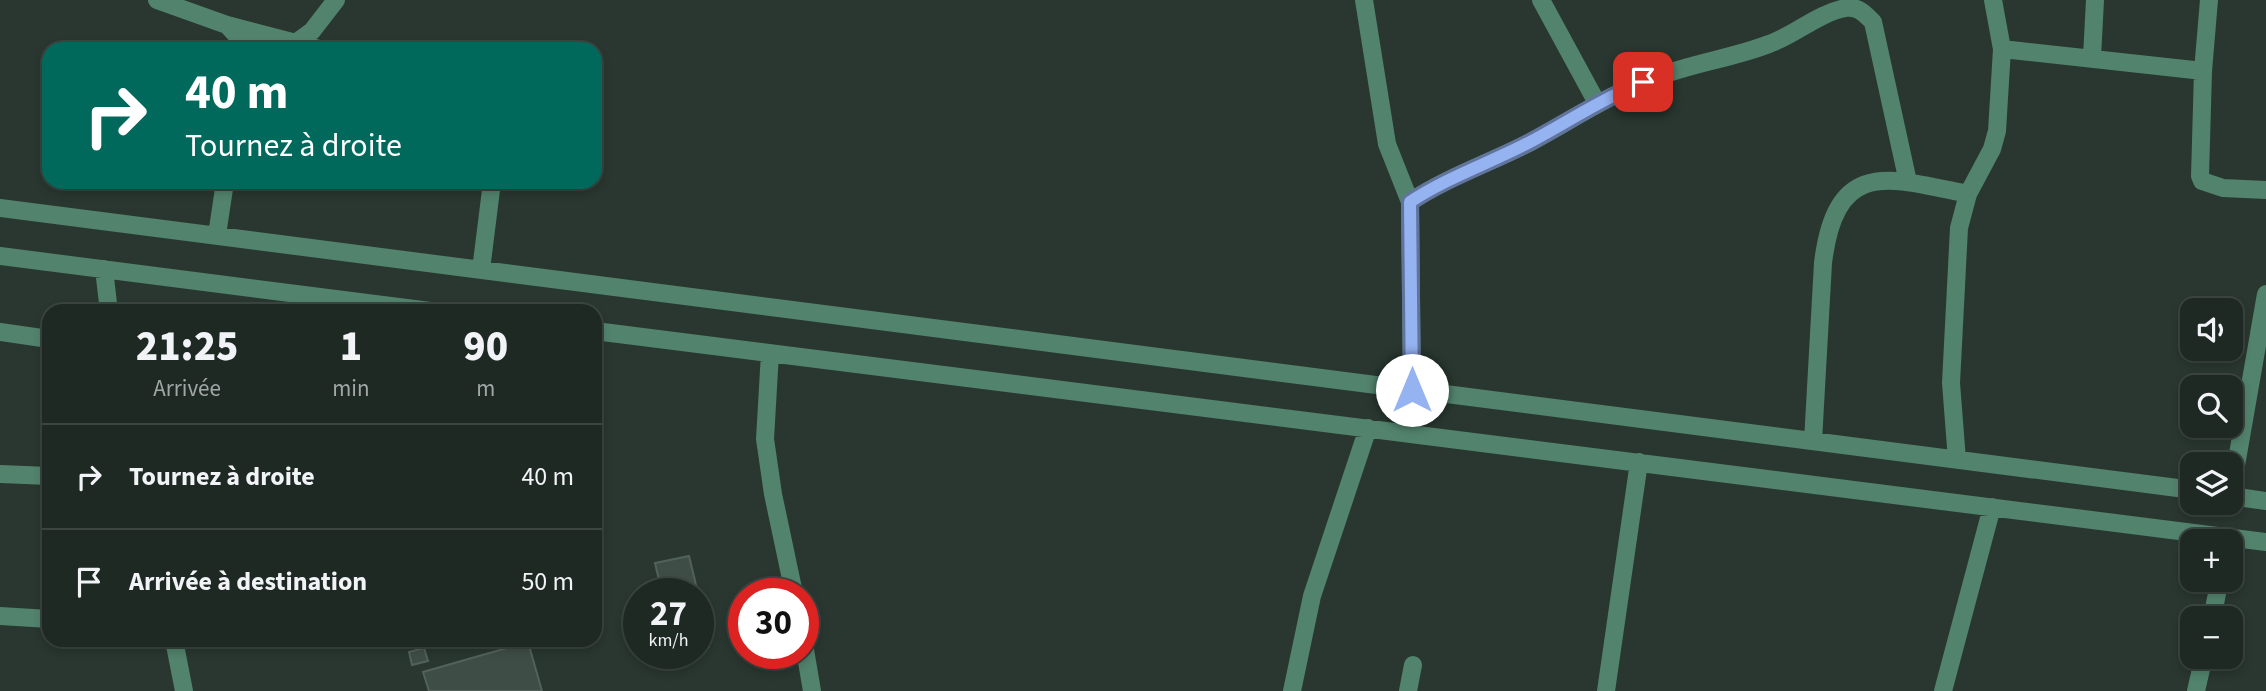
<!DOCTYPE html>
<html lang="fr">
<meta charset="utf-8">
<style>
:root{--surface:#1f2924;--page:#27312c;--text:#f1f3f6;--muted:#a1a6a6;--line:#3c4541}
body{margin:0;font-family:"Source Sans 3",sans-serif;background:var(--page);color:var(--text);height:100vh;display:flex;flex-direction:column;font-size:26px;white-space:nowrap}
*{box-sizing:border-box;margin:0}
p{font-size:23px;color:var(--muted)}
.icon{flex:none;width:38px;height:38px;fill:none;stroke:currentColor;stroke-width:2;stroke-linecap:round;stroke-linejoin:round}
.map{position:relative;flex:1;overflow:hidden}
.panel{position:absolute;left:42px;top:304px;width:560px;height:343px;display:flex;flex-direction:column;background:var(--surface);border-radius:21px;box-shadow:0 4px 10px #0003,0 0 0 2px var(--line)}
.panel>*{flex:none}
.guide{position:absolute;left:42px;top:42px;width:560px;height:147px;border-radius:21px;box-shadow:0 4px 10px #0003,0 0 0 2px var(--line);background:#00695c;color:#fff;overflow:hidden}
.fabs{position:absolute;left:2180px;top:298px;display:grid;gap:14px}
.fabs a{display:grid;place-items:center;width:63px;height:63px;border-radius:14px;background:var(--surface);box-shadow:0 4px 10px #0003,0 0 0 2px var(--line);font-size:35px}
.speed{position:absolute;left:623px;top:578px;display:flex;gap:14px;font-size:35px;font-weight:700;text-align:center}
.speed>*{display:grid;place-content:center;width:91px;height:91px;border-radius:50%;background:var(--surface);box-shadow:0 4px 10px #0003,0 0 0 2px var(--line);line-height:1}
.speed small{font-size:18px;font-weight:400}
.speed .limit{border:10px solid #d22;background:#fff;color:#111}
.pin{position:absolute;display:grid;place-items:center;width:60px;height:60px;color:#fff;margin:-30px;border-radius:14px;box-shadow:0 4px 10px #0006}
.me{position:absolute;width:77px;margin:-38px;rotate:0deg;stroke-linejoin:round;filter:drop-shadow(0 0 5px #0008)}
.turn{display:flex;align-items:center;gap:24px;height:147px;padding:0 28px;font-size:32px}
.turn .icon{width:91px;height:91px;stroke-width:2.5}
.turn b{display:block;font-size:49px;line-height:60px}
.eta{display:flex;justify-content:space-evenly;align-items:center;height:119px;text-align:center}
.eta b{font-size:42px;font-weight:800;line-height:49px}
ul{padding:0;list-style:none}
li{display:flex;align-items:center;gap:21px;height:105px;padding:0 28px;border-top:2px solid var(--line)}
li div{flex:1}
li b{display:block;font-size:26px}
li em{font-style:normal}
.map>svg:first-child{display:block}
</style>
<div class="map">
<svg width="2266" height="691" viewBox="0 0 2266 691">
<rect width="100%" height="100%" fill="#293730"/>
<!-- building -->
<path fill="#3e4e46" stroke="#52625a" stroke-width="2" d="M689,556L698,593H662L655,563Z
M698,596L709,647L698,650Z
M528,642L542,691H429L423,672Z
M424,648L428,661L412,665L409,652Z"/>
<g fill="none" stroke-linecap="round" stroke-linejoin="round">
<!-- minor -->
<path stroke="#52836d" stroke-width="18" d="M157,0L227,25L249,49
M1364,0L1387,144L1410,202
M1541,0L1597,103
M227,25L319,49
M290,47L312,31L336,0
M2002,49L2203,71L2209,0
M2092,57L2095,0
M2203,71L2200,176L2202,181L2223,188L2266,190
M0,208L2193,490
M217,235L225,182
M0,256L438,312
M104,269L109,312
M481,270L492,182
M595,331L2266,542
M0,332L49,339
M770,353L765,439L773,494L794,593
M1412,390L1410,202C1447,177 1489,163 1529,143C1572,120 1611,93 1657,77C1693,63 1733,58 1769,44C1795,35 1818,13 1846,8C1858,6 1865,14 1873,22L1908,182
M1813,441L1823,263C1836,157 1889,178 1968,194
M1957,460L1951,383L1959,228L1968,194L1992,149L1997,131L2002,49L1993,0
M0,474L49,476
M2231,494L2266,294
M2231,496L2266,501
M0,616L49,619
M2212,618L2220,579
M803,638L812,691
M174,640L184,691
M1292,691L1312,596L1368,428
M1408,691L1413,665
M1606,691L1639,462
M1943,691L1992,507
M2196,691L2204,656"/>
</g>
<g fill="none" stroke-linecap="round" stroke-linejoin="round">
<!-- route casing -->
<g stroke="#61749d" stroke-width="18">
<path id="route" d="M1412,390L1410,202C1448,177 1490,163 1530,142C1568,122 1603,98 1643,82"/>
</g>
<!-- route -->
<use href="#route" stroke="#95b2f1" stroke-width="12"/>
</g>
</svg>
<div class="fabs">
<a><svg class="icon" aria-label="sound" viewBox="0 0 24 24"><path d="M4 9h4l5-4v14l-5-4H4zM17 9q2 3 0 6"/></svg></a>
<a><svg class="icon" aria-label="search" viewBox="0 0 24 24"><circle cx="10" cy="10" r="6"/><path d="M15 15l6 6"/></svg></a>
<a><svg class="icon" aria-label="layers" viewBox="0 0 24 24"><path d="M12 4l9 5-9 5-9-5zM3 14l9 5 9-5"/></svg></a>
<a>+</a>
<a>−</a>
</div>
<div class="speed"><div>27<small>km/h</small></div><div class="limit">30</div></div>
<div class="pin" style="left:1643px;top:82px;background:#d93025"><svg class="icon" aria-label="arrive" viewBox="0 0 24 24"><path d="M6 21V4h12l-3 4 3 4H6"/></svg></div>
<svg class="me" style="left:1412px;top:390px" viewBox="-20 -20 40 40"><circle r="19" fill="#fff"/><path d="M0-13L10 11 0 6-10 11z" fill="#95b2f1"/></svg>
<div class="guide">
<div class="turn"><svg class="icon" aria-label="right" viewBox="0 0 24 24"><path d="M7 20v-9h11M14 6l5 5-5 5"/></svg><div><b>40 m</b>Tournez à droite</div></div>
</div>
<section class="panel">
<div class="eta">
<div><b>21:25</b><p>Arrivée</p></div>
<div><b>1</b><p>min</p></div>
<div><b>90</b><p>m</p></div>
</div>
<ul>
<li><svg class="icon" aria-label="right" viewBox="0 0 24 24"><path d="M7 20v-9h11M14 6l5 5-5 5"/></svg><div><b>Tournez à droite</b></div><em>40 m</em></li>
<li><svg class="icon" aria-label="arrive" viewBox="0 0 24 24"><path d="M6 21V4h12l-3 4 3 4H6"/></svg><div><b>Arrivée à destination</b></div><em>50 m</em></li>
</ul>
</section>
</div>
